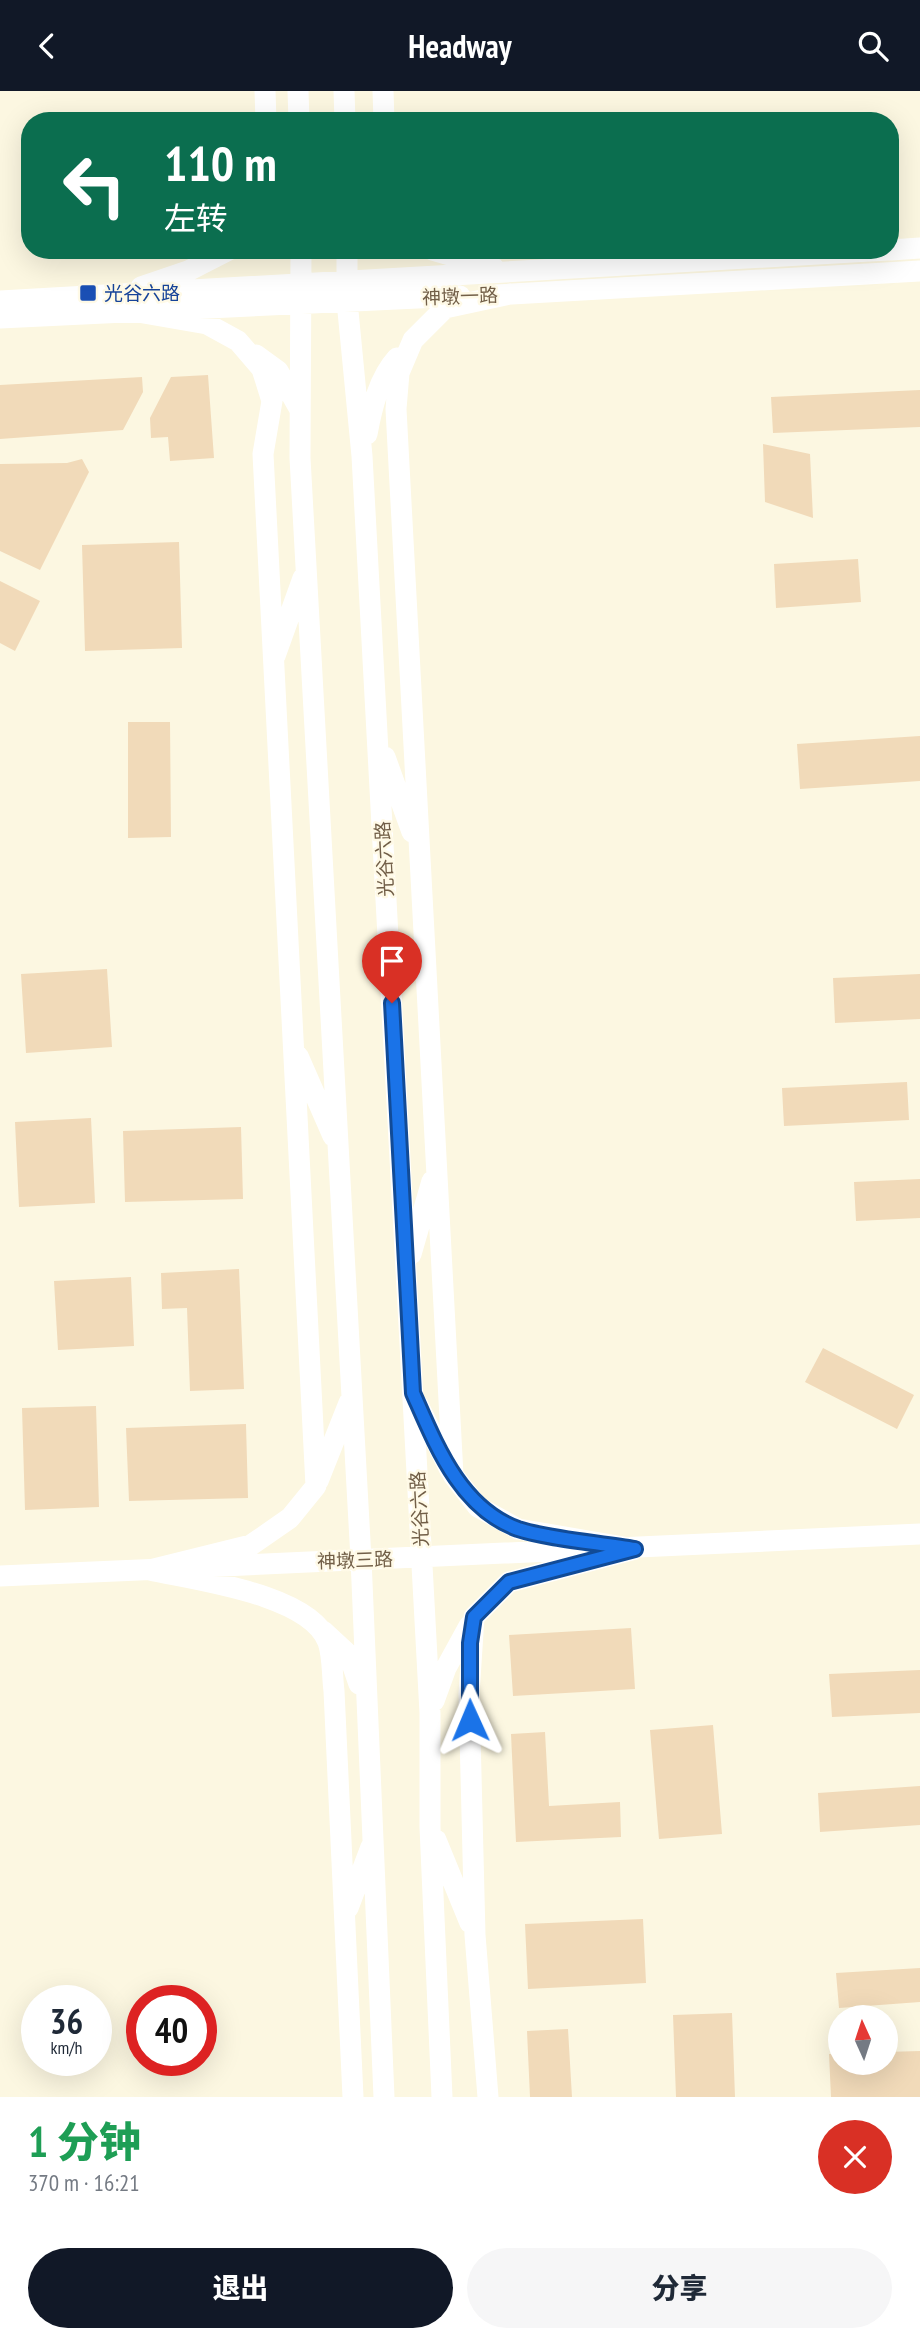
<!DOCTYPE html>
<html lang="zh">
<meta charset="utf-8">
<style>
:root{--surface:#fff;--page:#f6f6f7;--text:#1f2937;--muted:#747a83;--accent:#111827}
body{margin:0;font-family:"PT Sans Narrow","Noto Sans SC",sans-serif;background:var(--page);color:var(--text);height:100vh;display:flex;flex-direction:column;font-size:26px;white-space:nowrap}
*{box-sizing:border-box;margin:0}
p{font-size:23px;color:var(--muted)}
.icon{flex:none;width:38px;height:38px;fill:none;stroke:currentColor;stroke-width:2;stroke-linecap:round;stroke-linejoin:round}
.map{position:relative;height:2006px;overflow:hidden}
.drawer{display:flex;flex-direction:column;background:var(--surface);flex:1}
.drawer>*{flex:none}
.top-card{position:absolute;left:21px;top:21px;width:878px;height:147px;border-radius:28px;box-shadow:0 7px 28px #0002;background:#0b6e4f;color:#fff;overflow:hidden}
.needle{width:46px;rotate:357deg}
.fabs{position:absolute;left:828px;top:1914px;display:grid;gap:14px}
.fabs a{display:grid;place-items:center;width:70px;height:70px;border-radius:50%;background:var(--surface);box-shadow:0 7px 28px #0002;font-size:35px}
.speed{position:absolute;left:21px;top:1894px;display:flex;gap:14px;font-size:35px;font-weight:700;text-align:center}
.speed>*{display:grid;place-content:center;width:91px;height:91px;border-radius:50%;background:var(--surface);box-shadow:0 7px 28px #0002;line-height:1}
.speed small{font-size:18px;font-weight:400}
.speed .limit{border:10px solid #d22;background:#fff;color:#111}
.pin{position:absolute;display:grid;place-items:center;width:60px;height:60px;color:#fff;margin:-72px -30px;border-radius:50% 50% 50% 0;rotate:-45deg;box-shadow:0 0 7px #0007}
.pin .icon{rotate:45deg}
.me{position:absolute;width:77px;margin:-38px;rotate:359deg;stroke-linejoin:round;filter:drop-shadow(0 0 5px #0008)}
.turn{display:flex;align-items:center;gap:24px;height:147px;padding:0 28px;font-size:32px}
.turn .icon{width:91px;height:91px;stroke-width:2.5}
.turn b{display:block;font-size:49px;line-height:60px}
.round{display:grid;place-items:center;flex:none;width:74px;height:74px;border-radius:37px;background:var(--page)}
.summary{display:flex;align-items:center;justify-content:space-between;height:119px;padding:0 28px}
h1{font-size:42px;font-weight:800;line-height:52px;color:#1e9e55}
.cta{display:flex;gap:14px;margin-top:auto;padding:14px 28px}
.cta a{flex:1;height:80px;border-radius:42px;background:var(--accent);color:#fff;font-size:28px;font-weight:800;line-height:80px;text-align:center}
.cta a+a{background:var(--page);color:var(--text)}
header{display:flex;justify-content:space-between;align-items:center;height:91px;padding:0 28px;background:var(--accent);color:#fff;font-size:32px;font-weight:800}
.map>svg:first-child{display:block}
</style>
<header><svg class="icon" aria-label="back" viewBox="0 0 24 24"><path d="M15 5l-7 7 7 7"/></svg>Headway<svg class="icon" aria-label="search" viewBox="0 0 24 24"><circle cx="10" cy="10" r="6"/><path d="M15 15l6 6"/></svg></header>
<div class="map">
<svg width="920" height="2006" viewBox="0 0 920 2006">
<rect width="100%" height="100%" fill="#fcf7e1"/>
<!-- building -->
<path fill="#f1dab9" d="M208,284L214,367L170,370L168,346L151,347L150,327L171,286Z
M142,286L143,301L123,339L0,348V294Z
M920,299V336L773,342L771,306Z
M763,353L810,363L813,427L765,411Z
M82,368L89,381L40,479L0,460V373L67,372Z
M179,451L182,557L85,560L82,454Z
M858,468L861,511L776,517L774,473Z
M0,490L40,510L15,560L0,552Z
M128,631H170L171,746L128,747Z
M920,645V690L800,698L797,653Z
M107,878L112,956L26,962L21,883Z
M920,883V928L835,932L833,887Z
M907,991L909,1029L784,1035L782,997Z
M91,1027L95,1112L19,1116L15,1031Z
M241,1036L243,1108L125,1111L123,1040Z
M920,1088V1127L856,1130L854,1091Z
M239,1178L244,1298L190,1300L187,1217L162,1218L161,1182Z
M131,1186L134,1255L58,1259L54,1190Z
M823,1257L914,1304L897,1338L805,1291Z
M96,1315L99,1416L25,1419L22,1317Z
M246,1333L248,1407L129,1410L126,1337Z
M631,1537L635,1598L513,1605L509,1544Z
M920,1579V1622L832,1626L829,1583Z
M713,1634L722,1743L659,1748L650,1639Z
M545,1641L549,1715L620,1711L621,1746L516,1751L511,1643Z
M920,1695V1734L820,1741L818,1702Z
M643,1828L646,1892L528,1898L525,1833Z
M920,1877V1911L839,1917L836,1882Z
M732,1922L735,2006H676L673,1924Z
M568,1938L572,2006H530L527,1940Z
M920,1960V2006H831L829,1963H840V1972H886V1961Z"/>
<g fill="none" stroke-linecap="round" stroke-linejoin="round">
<!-- secondary -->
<path stroke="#fff" stroke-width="21" d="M265,0L266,30
M298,0L299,30
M344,0L345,30
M383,0L384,30
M301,159L300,367L361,1468L384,2006
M347,159V210L362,365L430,1622V1736L442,2006
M432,159L494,177
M891,159L920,157
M141,196L188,180L229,159
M496,204L920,180
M0,210L887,159
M132,220L207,233L238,250L262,278L272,310L263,363L316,1395L290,1427L251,1454L150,1479C195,1489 310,1503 328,1551C333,1565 332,1585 334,1600L353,2006
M0,227L460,205
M256,264L278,280L299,317
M367,343C372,316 379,287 397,267
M275,565L303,487
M385,666L412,741
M298,965L333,1045
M411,1163L432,1090
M418,1314L450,1379
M318,1390L349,1312
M201,1476L920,1443
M0,1485L162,1478
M323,1540L349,1564L359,1593
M434,1610L446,1577L469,1535
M436,1749L470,1832
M348,1817L371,1756
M488,2006L475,1844L469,1603L474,1526L509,1491L635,1458L518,1438L478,1416L453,1384L396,318L399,282L413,249L445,217L510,203"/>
</g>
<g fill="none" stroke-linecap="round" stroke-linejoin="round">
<!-- route casing -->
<g stroke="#114b97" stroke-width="18">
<path id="route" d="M392,912L413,1302C436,1354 460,1417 518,1438C548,1448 601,1452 635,1458L509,1491L474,1526L470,1552V1629"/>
</g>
<!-- route -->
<use href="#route" stroke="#1a73e8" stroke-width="12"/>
</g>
<!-- markers -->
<rect fill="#1a4fb4" stroke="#fffae7" stroke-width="2.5" x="79" y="193" width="18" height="18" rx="3.5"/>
<g text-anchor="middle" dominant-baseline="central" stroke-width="5" stroke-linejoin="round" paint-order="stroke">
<!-- transit labels -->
<g font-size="19" fill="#164399" stroke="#fffae7" text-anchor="start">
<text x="104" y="202">光谷六路</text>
</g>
<!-- street labels -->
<g font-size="19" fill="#725f48" stroke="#fffae7">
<text transform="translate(460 205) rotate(-2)">神墩一路</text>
<text transform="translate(384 768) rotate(-93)">光谷六路</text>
<text transform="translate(419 1418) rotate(-93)">光谷六路</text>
<text transform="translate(355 1469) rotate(-2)">神墩三路</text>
</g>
</g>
</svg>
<div class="fabs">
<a><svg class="needle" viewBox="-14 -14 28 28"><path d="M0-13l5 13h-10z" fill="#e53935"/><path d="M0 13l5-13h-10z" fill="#747a83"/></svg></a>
</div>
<div class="speed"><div>36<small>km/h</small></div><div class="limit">40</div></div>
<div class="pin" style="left:392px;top:912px;background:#d93025"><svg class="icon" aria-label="arrive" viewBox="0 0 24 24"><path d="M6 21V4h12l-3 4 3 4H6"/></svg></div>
<svg class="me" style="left:470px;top:1629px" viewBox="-20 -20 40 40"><path d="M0-17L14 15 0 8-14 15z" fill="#1a73e8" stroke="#fff" stroke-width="4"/></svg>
<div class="top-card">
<div class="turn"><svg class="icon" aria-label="left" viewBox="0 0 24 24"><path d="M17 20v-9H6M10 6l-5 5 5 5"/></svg><div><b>110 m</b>左转</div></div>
</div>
</div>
<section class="drawer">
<div class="summary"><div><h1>1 分钟</h1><p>370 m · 16:21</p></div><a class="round" style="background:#d93025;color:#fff"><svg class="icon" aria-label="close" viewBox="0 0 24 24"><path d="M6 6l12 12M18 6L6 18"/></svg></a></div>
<div class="cta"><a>退出</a><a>分享</a></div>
</section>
